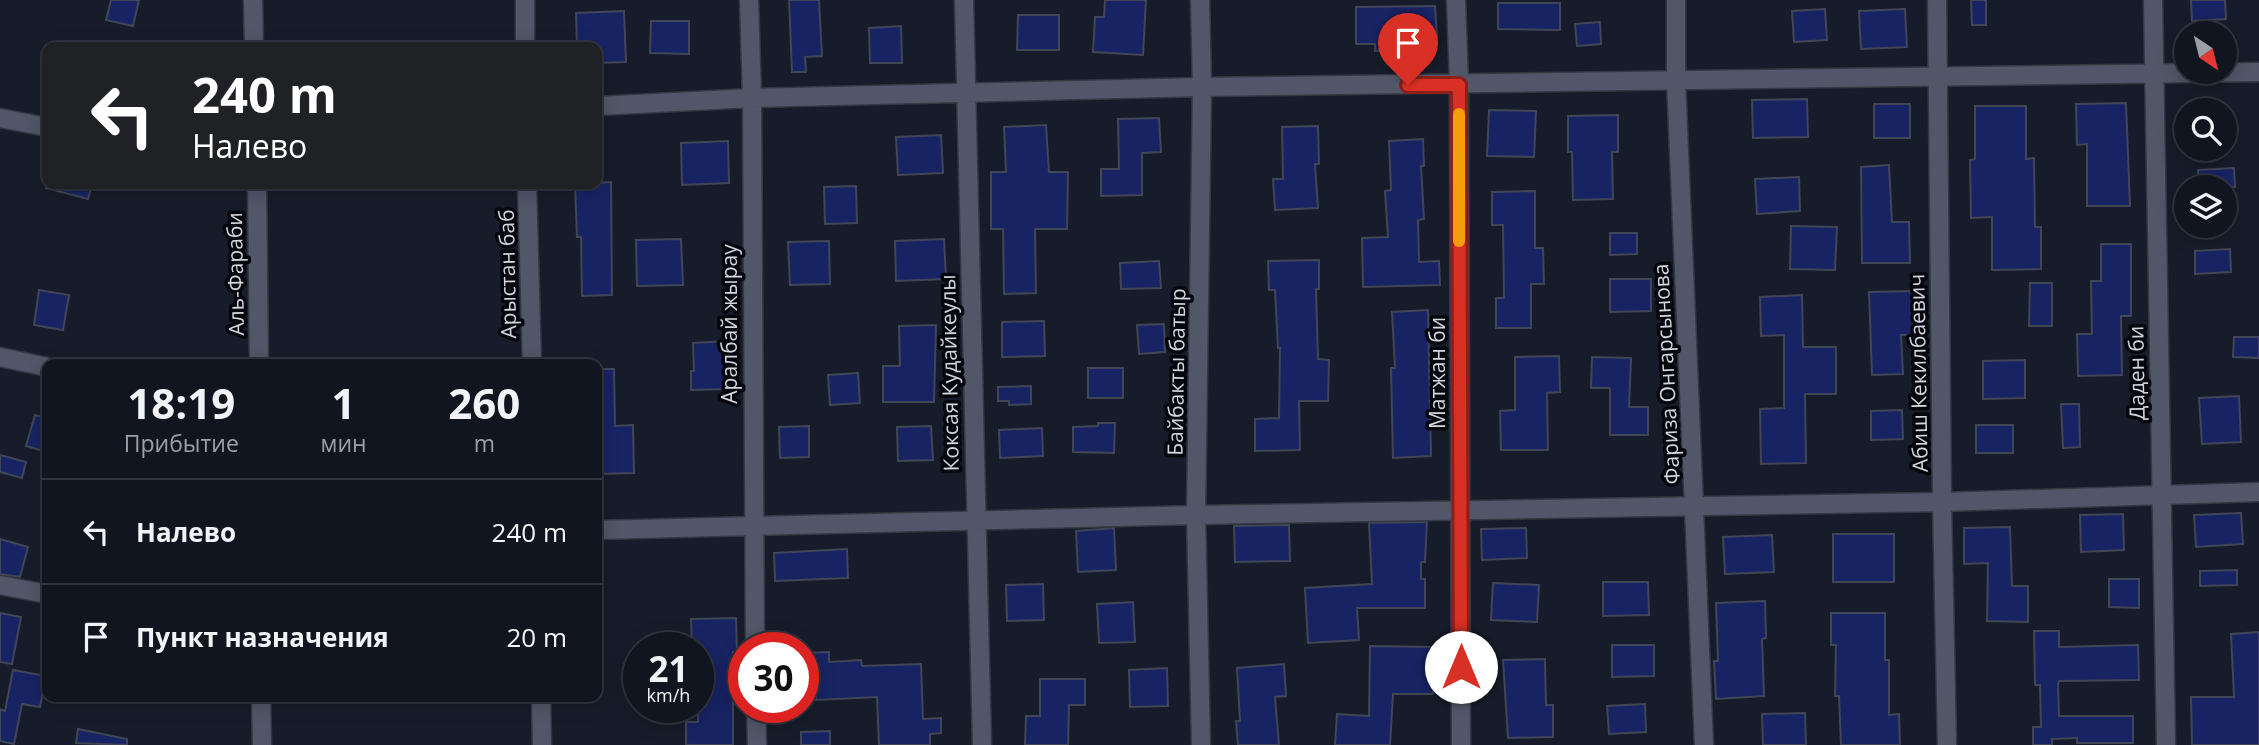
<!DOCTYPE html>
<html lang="ru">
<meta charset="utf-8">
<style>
:root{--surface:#111520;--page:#1e222d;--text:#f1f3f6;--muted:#9c9fa5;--line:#30343e}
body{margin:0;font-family:"Open Sans",sans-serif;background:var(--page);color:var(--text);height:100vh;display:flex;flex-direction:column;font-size:26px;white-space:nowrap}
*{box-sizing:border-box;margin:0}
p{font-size:23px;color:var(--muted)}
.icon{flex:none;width:38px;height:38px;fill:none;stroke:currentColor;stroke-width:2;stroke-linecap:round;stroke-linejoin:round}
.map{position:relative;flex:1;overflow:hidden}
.panel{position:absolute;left:42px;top:359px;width:560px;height:343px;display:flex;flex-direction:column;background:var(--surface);border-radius:14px;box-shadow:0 4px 18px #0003,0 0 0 2px var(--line)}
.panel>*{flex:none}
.top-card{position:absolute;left:42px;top:42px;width:560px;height:147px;border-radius:14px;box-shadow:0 4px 18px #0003,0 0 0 2px var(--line);background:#202124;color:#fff;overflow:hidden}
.needle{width:46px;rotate:145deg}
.buttons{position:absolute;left:2174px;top:21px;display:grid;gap:14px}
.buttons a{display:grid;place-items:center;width:63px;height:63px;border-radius:50%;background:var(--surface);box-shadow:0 4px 18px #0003,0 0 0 2px var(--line);font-size:35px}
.speed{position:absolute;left:623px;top:632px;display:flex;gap:14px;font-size:35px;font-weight:700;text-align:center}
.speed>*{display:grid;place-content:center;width:91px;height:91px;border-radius:50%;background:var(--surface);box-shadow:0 4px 18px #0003,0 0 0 2px var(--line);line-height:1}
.speed small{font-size:18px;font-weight:400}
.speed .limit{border:10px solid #d22;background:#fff;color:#111}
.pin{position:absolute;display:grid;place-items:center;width:60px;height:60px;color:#fff;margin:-72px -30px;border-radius:50% 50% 50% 0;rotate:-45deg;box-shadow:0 0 7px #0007}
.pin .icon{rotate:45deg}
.me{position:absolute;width:77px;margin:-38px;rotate:0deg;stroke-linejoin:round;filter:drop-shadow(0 0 5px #0008)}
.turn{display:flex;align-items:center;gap:24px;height:147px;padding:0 35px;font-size:32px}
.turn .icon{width:91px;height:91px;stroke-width:2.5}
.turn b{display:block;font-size:49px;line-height:60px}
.eta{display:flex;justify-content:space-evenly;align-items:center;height:119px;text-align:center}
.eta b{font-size:42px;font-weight:700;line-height:49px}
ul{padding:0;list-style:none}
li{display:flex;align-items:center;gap:21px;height:105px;padding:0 35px;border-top:2px solid var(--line)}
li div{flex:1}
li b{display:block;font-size:26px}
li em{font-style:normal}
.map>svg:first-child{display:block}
</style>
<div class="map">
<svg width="2259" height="745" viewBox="0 0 2259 745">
<rect width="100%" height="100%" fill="#171c2a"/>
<!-- building -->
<path fill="#182364" stroke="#414657" stroke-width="2" d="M111,0H139L133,26L106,20Z
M789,0H819L822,56L805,57L806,72H792Z
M1105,0H1146L1143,55L1093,52L1095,17H1104Z
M1971,0H1986V25H1972Z
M2191,0H2225L2226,19L2192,21Z
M1498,3H1560V30L1498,29Z
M1435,6L1437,39L1388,41V51H1375V44H1356V7Z
M1825,9L1827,40L1794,42L1792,11Z
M1905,9L1907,47L1861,49L1859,11Z
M624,11L626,62L597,63V47H577L576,13Z
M1018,15H1059V50H1017Z
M651,21H689V54L650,53Z
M1600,22L1601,44L1577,46L1575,24Z
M901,26L902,63H870L869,28Z
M1807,99L1808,137L1753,138L1752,100Z
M2126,103L2130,206H2087V144L2077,145L2076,104Z
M1874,104H1910V138H1874Z
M1975,106H2026V159L2034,158L2035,227H2041V269L1992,270V217L1971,218L1970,160L1975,159Z
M1489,110L1536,111L1534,157L1487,156Z
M1618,115V152H1612L1613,199L1573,200L1572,152H1568V116Z
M1159,118L1161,152L1142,153V195L1101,196V169H1119L1118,119Z
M1046,125L1049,172H1068L1067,229H1035L1036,293L1004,294L1003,229H991V172H1006L1004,127Z
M1318,126L1319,164H1315L1318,208L1275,210L1273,179H1283L1282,127Z
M941,135L943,173L898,175L896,137Z
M1423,139L1424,166H1421L1424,219L1418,220L1419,262L1439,261L1440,285L1363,287L1362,238L1388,237L1385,191L1391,190L1389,141Z
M728,141L729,183L682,185L681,143Z
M1889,165L1892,222H1909L1910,263H1862L1861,167Z
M2234,168L2235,187H2199L2198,170Z
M1799,177L1800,211L1757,214L1755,179Z
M611,182L612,295L582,296L581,237H577L575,184Z
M47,184H92L88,199L46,188Z
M856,186L857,223L825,224L824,187Z
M1535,191V248H1543L1544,284H1531V328H1496V298H1504L1503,225H1492V192Z
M1791,226L1837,227L1835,270L1790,269Z
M1610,233H1637V254L1610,255Z
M681,239L683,285L637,286L636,240Z
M944,239L946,279L896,281L895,241Z
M829,241L830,284L790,285L788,242Z
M2101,244H2131V316H2121L2122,375L2078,376L2077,334H2092L2091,281H2101Z
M2230,249L2231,272L2195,274V251Z
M1319,260V289H1316L1318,359L1329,360L1328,401H1299L1300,450L1255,451V419L1279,418L1280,348H1278L1275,290H1269L1268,261Z
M1159,261L1161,288L1121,289L1120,263Z
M1610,279H1651V311L1610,312Z
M2030,283H2052V326H2029Z
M39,290L69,295L63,330L34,325Z
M1913,291L1914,335H1901L1903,374L1872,375L1869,292Z
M1802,295L1803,347H1836V394H1805L1806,463L1761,464L1760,409L1784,408V335L1761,336L1760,297Z
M1428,310L1431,456L1393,458L1391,368H1395L1392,312Z
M1044,321L1045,356L1002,357V322Z
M1164,324L1165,352L1139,354L1137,325Z
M936,325L934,402H883V366H900L899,326Z
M2234,337H2259V358L2233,357Z
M726,341L725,389L691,390V371H694L693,343Z
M1559,356L1560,392L1547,393L1548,450H1501L1500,411L1515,410V357Z
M1592,357L1631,358L1629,407H1648V435H1610V388H1591Z
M2025,360V398L1983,399V361Z
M1088,368H1123V398H1088Z
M597,369H614L615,426L633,425L634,473L597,474Z
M858,373L860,403L830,405L828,375Z
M1031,386V404L1009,405V401H998V387Z
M2239,396L2241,442L2202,444L2199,398Z
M2061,404H2079L2080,447L2063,448Z
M1902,410L1903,439L1871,440V411Z
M35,415L47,418V452L26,446Z
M1098,423H1115L1114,453L1073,452V427L1098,426Z
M1976,425H2013V453H1976Z
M809,426V457L780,458L779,427Z
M931,426L933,460L898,461L897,427Z
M1042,428L1043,456L1000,458L999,430Z
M0,455L26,462L22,478L0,472Z
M2241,513L2243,544L2196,547L2194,515Z
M2123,514L2124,550L2081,552L2080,515Z
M1427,522L1425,562H1421V579H1425V608H1357L1359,640L1308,643L1305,588L1372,584L1369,523Z
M1289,525L1290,561L1235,562L1234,526Z
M2010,527L2012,586H2028V622L1987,621L1988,563L1964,564V528Z
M1114,528L1116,570L1078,572L1076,531Z
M1526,528L1527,558L1482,560L1481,529Z
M1833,534H1894V582H1833Z
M1772,535L1774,572L1725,574L1723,537Z
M0,539L28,547L20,577L0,574Z
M847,549L848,578L775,581L774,553Z
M2237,570V585L2200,586V571Z
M2109,579H2139V608L2109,607Z
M1603,582H1648L1649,615L1603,616Z
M1493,583L1539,585L1537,622L1491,620Z
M1043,584L1044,620L1007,621L1006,585Z
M1765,601L1766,638L1762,639L1764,696L1716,699L1714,661H1718L1716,603Z
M1133,602L1135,642L1099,643L1097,604Z
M0,613L21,617L12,664L0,662Z
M1831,613H1885V660H1889V715L1899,714L1900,745H1841L1839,696H1835L1836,645H1831Z
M736,618L737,652H733V745H686V722H698V648H692L691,619Z
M2034,631H2059V647L2138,645L2139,680L2059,681L2058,685L2059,716H2133V743H2077V738L2052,739V745H2033V727H2041L2040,685H2035Z
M2259,632V745H2192L2191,697H2234L2231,634Z
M1612,645H1654V676L1612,677Z
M1370,646L1434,647L1433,694H1393L1390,745H1335L1337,714L1369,716Z
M829,652V662L861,660L862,666L921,664L923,719L941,718V733L930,734V745H879L877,697L816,700L815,672H803V653Z
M1545,659L1546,705H1553V737L1508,738L1503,660Z
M1284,664L1286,696L1275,697L1279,745H1238L1236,721H1240L1237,668Z
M1167,668L1168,706L1130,707L1129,670Z
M13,670L46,676L40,707L22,704L14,744L0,741V709L5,711Z
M1040,679H1085V705H1069L1068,745H1025L1026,716H1040Z
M1645,704L1646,732L1609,734L1607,706Z
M1805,713L1806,745H1763L1762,714Z
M78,729L127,739V745L76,743Z
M830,731V745H801V732Z"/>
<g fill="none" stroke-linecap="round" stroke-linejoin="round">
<!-- street casing -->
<g stroke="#353843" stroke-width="21">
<path id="street" d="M253,0L254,47
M525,0V47
M749,0L752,98L755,648
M964,0L982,745
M1200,0L1202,87L1196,515L1201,745
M1456,0L1459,84L1461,745
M1676,0V80L1704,745
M1937,0L1942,502L1947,745
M2153,0L2166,745
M597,106L752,98L1202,87L2259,72
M0,118L47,127
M257,184L259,364
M527,184L532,364
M0,357L47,367
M597,530L1196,515L1942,502L2259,492
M0,585L47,594
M261,696L262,745
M541,696L542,745
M756,707L757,745"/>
</g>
<!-- street -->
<use href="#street" stroke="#515768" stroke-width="18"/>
</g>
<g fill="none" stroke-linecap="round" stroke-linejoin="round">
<!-- route casing -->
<g stroke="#8d1f18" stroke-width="18">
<path id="route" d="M1408,85H1459L1461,667"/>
</g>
<!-- route -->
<use href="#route" stroke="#d93025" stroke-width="12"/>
<!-- slow -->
<path stroke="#f59e0b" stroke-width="12" d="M1459,114V241"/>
</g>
<g text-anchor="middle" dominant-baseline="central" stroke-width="7" stroke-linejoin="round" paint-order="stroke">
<!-- street labels -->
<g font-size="21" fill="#d2d6e0" stroke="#05070c">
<text transform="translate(235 274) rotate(-91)">Аль-Фараби</text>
<text transform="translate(507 274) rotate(-91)">Арыстан баб</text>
<text transform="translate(729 324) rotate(-90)">Аралбай жырау</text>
<text transform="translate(1176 372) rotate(-89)">Байбакты батыр</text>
<text transform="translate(949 373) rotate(-91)">Коксая Кудайкеулы</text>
<text transform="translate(1437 373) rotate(-90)">Матжан би</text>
<text transform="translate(1918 373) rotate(-91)">Абиш Кекилбаевич</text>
<text transform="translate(2136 373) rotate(-91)">Даден би</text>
<text transform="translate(1666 374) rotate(-93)">Фариза Онгарсынова</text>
</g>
</g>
</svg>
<div class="buttons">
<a><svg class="needle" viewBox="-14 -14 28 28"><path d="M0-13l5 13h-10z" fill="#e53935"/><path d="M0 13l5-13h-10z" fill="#9c9fa5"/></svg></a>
<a><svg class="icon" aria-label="search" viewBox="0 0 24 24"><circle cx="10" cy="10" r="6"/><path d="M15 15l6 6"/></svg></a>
<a><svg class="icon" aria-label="layers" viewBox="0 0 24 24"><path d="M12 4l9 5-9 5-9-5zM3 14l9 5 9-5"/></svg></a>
</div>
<div class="speed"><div>21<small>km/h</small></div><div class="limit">30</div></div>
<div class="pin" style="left:1408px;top:85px;background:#d93025"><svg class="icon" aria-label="arrive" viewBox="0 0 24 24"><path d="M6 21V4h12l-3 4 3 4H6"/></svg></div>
<svg class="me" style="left:1461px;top:667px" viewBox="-20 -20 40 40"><circle r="19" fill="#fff"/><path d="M0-13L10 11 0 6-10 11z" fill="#d93025"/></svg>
<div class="top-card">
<div class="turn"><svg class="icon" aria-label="left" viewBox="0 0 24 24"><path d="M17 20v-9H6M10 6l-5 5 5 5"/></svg><div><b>240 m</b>Налево</div></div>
</div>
<section class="panel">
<div class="eta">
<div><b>18:19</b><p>Прибытие</p></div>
<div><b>1</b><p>мин</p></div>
<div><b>260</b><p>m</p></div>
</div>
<ul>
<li><svg class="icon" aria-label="left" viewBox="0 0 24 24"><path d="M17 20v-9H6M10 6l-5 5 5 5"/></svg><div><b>Налево</b></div><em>240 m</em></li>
<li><svg class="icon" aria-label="arrive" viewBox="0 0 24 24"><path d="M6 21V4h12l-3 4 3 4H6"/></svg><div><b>Пункт назначения</b></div><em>20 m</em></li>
</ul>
</section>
</div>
